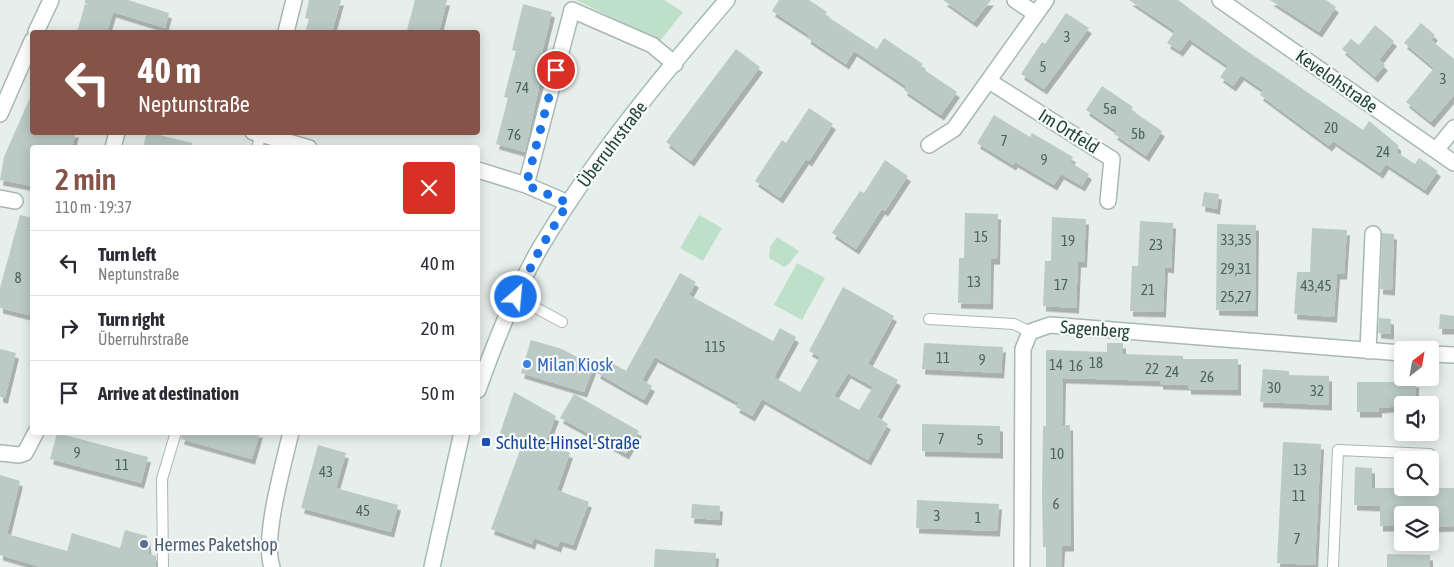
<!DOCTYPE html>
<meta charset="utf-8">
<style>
:root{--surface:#fff;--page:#f2f2f3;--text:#2b2b33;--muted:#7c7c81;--line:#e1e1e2;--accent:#855347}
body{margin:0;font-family:"Asap Condensed",sans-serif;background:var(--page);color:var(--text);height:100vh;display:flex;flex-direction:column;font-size:19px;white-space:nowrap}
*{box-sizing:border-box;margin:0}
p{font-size:16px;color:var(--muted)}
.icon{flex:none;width:28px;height:28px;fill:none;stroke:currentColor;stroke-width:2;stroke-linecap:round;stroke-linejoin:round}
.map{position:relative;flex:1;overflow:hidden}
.sheet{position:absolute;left:30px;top:145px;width:450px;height:290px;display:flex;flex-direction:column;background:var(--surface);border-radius:5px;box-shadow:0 2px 12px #0003}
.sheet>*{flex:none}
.banner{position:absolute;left:30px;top:30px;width:450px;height:105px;border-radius:5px;box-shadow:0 2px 12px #0003;background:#855347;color:#fff;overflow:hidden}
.needle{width:32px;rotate:31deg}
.controls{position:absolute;left:1394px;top:341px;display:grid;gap:10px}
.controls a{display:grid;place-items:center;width:45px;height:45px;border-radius:5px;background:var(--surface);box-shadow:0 2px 12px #0003;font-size:25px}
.pin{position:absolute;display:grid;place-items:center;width:42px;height:42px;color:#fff;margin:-21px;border:2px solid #fff;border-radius:50%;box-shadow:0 1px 5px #0007}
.me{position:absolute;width:55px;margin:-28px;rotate:27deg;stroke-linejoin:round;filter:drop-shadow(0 0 4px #0008)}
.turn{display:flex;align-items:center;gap:18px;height:105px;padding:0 25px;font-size:22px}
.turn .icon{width:65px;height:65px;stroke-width:2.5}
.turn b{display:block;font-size:35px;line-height:42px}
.round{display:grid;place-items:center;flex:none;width:52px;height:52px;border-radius:5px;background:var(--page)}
.head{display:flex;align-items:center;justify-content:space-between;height:85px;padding:0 25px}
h1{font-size:30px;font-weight:600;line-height:38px;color:var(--accent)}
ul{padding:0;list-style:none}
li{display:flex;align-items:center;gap:15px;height:65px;padding:0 25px;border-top:1px solid var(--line)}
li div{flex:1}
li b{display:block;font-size:19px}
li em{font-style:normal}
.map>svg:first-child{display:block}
</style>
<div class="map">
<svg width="1454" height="567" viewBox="0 0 1454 567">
<defs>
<filter id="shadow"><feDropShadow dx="3" dy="5.5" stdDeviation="0" flood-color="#0004"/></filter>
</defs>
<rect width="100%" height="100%" fill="#e6efeb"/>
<!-- green -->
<path fill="#bfe0c8" d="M576,0H664L683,12L660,41Z
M699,215L722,228L703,261L680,248Z
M777,237L799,251L789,264L784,267L769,258L770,247Z
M797,263L825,278L802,320L774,305Z"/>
<!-- building -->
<path fill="#bbcac4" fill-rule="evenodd" filter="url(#shadow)" d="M85,0H128L169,13L165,28L113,12L107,32H77L85,4L89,5L85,3Z
M309,0H341L332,32H305L309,19L305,18Z
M415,0H447L439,32H417L407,30Z
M779,0H809L827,12L825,15L877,49L884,38L923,64L920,67L957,92L941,115L904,90L906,86L854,51L846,64L807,38L809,35L772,11Z
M943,0H991L974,22Z
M1129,0H1178L1241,47L1363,130L1369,121L1398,145V153L1415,164L1419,158L1438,171L1425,190L1386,164L1380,173L1333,141L1329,146L1260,95L1263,90L1241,75L1233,86L1220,77L1228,66L1189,39L1180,51L1167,43L1175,31Z
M1270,0H1326L1336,7L1319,32Z
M523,4L552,12L541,57L545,59L525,152L496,144L508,98L504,97L516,51L512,50Z
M1066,13L1089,28L1044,89L1021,74L1042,42L1045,44Z
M1421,23L1435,35L1431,40L1454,59V95L1431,122L1406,102L1434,68L1404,43Z
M1375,25L1394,41L1379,60L1385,65L1375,77L1342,49L1351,39L1359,45Z
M736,49L760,67L691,161L666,142Z
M1102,86L1133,107L1131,110L1162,131L1146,156L1114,134L1117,131L1086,110Z
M32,93V132H76L72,148H32V186L0,180L4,157Z
M809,108L833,124L809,161L806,159L780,198L755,181L782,140L786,143Z
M994,115L1030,137L1032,133L1073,157L1070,162L1089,174L1082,186L1061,174L1054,185L1015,162L1013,165L977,143Z
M147,132L192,143L191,148H143Z
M885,160L908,176L885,211L882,209L856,249L832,233L860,191L864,193Z
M1204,192L1219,194L1217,209L1202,206Z
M965,213L998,214L997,259H991L990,304L958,303L959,258H964Z
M20,215L32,218V316L0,308V288Z
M1052,217L1086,219L1084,262H1078L1076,308L1043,306L1045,261H1051Z
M1140,221L1173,223L1171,268L1165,267L1163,312L1130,311L1132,266H1138Z
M1217,224L1256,225L1255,311L1216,310Z
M1312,228L1347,230L1344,274H1337L1334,317L1294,314L1297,272H1310Z
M1382,233L1394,234L1392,290L1380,289Z
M680,273L696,282L689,295L773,341L780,328L796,337L774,377L800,392L820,357L809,351L843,287L894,316L868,364L898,380L877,417L888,424L868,460L762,399L752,416L736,407L739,403L655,357L642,380L652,386L644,400L597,373L605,359L626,371ZM848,373L873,387L859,410L834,396Z
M1440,314L1454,316V329H1439Z
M1379,318L1391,319V334L1378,333Z
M531,340L562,349L594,366L584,392L521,373Z
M924,343L1003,347L1001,373L922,369Z
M1107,343H1123V354L1183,356V359H1238V390L1188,389V385L1160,384V381L1063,378L1062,425H1070L1071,546H1062L1061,567H1046V547H1043L1042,493L1043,426H1046V350L1107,352Z
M0,349L16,353L5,398L0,397Z
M1263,369L1289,371V375L1329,376V405L1260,402Z
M1357,382H1416V405L1379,408V412H1357Z
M514,392L556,416L546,442L570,453L557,490L589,502L573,545L560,541L558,547L534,538L532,544L491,529L523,442L500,433Z
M574,394L639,431L626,454L560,418Z
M922,424L1000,426V453L922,451Z
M183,432H260L252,459L181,439Z
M57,433L148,457L141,483L50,459Z
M1283,442L1321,444L1315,565L1277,563Z
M318,445L346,453L336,488L398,505L391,532L301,508Z
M1355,467L1372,468V488H1454V526L1430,527V515H1402V526H1380V506L1354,505Z
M0,475L20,481L7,534L67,551L72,533L120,548L125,530L147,536L149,554L156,556V567H41L0,555Z
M917,500L999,504L997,531L916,528Z
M692,504L720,506L719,520L691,518Z
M655,549L716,553L715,567H654Z
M1387,554L1430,555V567H1387Z"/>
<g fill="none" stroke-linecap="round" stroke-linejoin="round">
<!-- lane casing -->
<g stroke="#a8b8b2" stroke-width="12">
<path id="lane" d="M257,148L261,134
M516,297L562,322
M929,319L1014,324L1030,332
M163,567L162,479L176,432
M1333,567L1338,450L1430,454"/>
</g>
<!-- street casing -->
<g stroke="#a8b8b2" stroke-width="18">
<path id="street" d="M1015,0L1036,14
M1220,0L1454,163
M36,32L51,0
M286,32L294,0
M989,81L1112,159L1108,201
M0,114L32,41
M253,132L309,148
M929,145L954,129L1046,0
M113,148L117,132
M1436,150L1454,128
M478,170L526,185L568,203
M526,185L572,10L652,45L675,64
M0,198L15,201
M1368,351L1373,234
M1430,354L1454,355
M0,453L19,455L25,453L36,432
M272,567C262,538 284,463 291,432
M1022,567L1023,349L1030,332L1050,325L1402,353"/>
</g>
<!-- secondary casing -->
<g stroke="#a4bbb3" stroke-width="18">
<path id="secondary" d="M478,390C495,342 514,293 540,248C593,159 660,78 727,0
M432,567L462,432"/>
</g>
<!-- lane -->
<use href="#lane" stroke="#fff" stroke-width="10"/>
<!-- street -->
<use href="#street" stroke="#fff" stroke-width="15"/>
<!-- secondary -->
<use href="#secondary" stroke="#fff" stroke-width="15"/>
</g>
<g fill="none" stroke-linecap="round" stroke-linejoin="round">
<!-- route -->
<path stroke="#1a73e8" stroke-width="9" stroke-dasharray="0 16.2" d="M516,297L540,249L568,203L526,185L556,70"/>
</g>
<!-- markers -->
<circle fill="#3f7fe0" stroke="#f7fbf9" stroke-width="2" cx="527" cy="364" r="5"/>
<rect fill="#1a4fb4" stroke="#f7fbf9" stroke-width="2" x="481" y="437" width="10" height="10" rx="2.5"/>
<circle fill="#5c6f8a" stroke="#f7fbf9" stroke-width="2" cx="144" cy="544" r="5"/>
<g text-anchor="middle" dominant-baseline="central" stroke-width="4.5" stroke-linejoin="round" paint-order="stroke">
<!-- number labels -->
<g font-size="15" fill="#4a645c">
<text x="1067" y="36">3</text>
<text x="1043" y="66">5</text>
<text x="1443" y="78">3</text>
<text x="522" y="87">74</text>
<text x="1110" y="108">5a</text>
<text x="1331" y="127">20</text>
<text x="1138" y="133">5b</text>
<text x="514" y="134">76</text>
<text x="1004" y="140">7</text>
<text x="1383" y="151">24</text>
<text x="1044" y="159">9</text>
<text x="981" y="236">15</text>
<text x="1236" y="239">33,35</text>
<text x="1068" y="240">19</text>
<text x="1156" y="244">23</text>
<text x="1236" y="268">29,31</text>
<text x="18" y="277">8</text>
<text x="974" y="281">13</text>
<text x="1061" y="284">17</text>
<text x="1316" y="285">43,45</text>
<text x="1148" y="289">21</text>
<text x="1236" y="296">25,27</text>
<text x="715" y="346">115</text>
<text x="943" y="357">11</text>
<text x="982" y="359">9</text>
<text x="1096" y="362">18</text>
<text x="1056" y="364">14</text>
<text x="1076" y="365">16</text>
<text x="1152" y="368">22</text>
<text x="1172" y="371">24</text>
<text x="1207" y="376">26</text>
<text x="1274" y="387">30</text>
<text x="1317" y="390">32</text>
<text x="941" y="438">7</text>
<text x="980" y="439">5</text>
<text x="77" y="452">9</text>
<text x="1057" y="453">10</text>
<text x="122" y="464">11</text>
<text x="1300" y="469">13</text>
<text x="326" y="471">43</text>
<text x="1299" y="495">11</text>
<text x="1056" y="503">6</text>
<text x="363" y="510">45</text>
<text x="937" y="515">3</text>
<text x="978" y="517">1</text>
<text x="1297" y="538">7</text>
</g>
<!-- street labels -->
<g font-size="18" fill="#24423a" stroke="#f7fbf9">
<text transform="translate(1337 81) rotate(35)">Kevelohstraße</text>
<text transform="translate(1069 131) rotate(32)">Im Ortfeld</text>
<text transform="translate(612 144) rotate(-53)">Überruhrstraße</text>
<text transform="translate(1095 329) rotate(4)">Sagenberg</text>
</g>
<!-- shop labels -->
<g font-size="18" fill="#366cbe" stroke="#f7fbf9" text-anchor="start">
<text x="537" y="364">Milan Kiosk</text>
</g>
<!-- transit labels -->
<g font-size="18" fill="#164399" stroke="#f7fbf9" text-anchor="start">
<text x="496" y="442">Schulte-Hinsel-Straße</text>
</g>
<!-- service labels -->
<g font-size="18" fill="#4e5e75" stroke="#f7fbf9" text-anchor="start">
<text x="154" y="544">Hermes Paketshop</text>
</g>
</g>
</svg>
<div class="controls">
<a><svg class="needle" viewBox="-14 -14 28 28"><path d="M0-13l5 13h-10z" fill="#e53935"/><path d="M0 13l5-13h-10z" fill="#7c7c81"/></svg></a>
<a><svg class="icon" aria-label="sound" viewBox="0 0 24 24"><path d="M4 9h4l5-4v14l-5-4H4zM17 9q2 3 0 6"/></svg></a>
<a><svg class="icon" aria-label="search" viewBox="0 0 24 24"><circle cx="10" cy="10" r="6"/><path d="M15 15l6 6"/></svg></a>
<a><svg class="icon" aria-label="layers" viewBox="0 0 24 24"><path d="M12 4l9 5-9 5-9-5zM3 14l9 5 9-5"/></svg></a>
</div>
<div class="pin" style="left:556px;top:70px;background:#d93025"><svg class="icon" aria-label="arrive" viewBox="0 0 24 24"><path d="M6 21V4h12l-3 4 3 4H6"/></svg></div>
<svg class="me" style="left:516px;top:297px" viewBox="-20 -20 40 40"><circle r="17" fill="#1a73e8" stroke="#fff" stroke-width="3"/><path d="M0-11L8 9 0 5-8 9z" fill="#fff"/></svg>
<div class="banner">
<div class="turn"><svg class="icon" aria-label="left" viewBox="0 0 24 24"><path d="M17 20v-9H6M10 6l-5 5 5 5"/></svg><div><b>40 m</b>Neptunstraße</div></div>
</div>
<section class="sheet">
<div class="head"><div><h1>2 min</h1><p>110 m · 19:37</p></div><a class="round" style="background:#d93025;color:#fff"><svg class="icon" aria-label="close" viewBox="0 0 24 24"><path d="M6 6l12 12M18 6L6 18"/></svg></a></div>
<ul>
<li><svg class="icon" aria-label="left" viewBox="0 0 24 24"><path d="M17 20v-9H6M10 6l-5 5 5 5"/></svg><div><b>Turn left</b><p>Neptunstraße</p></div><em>40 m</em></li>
<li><svg class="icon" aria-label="right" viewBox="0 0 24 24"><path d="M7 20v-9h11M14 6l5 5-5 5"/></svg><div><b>Turn right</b><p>Überruhrstraße</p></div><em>20 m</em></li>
<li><svg class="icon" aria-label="arrive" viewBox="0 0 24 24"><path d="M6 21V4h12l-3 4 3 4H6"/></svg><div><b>Arrive at destination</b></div><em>50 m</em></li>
</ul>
</section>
</div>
